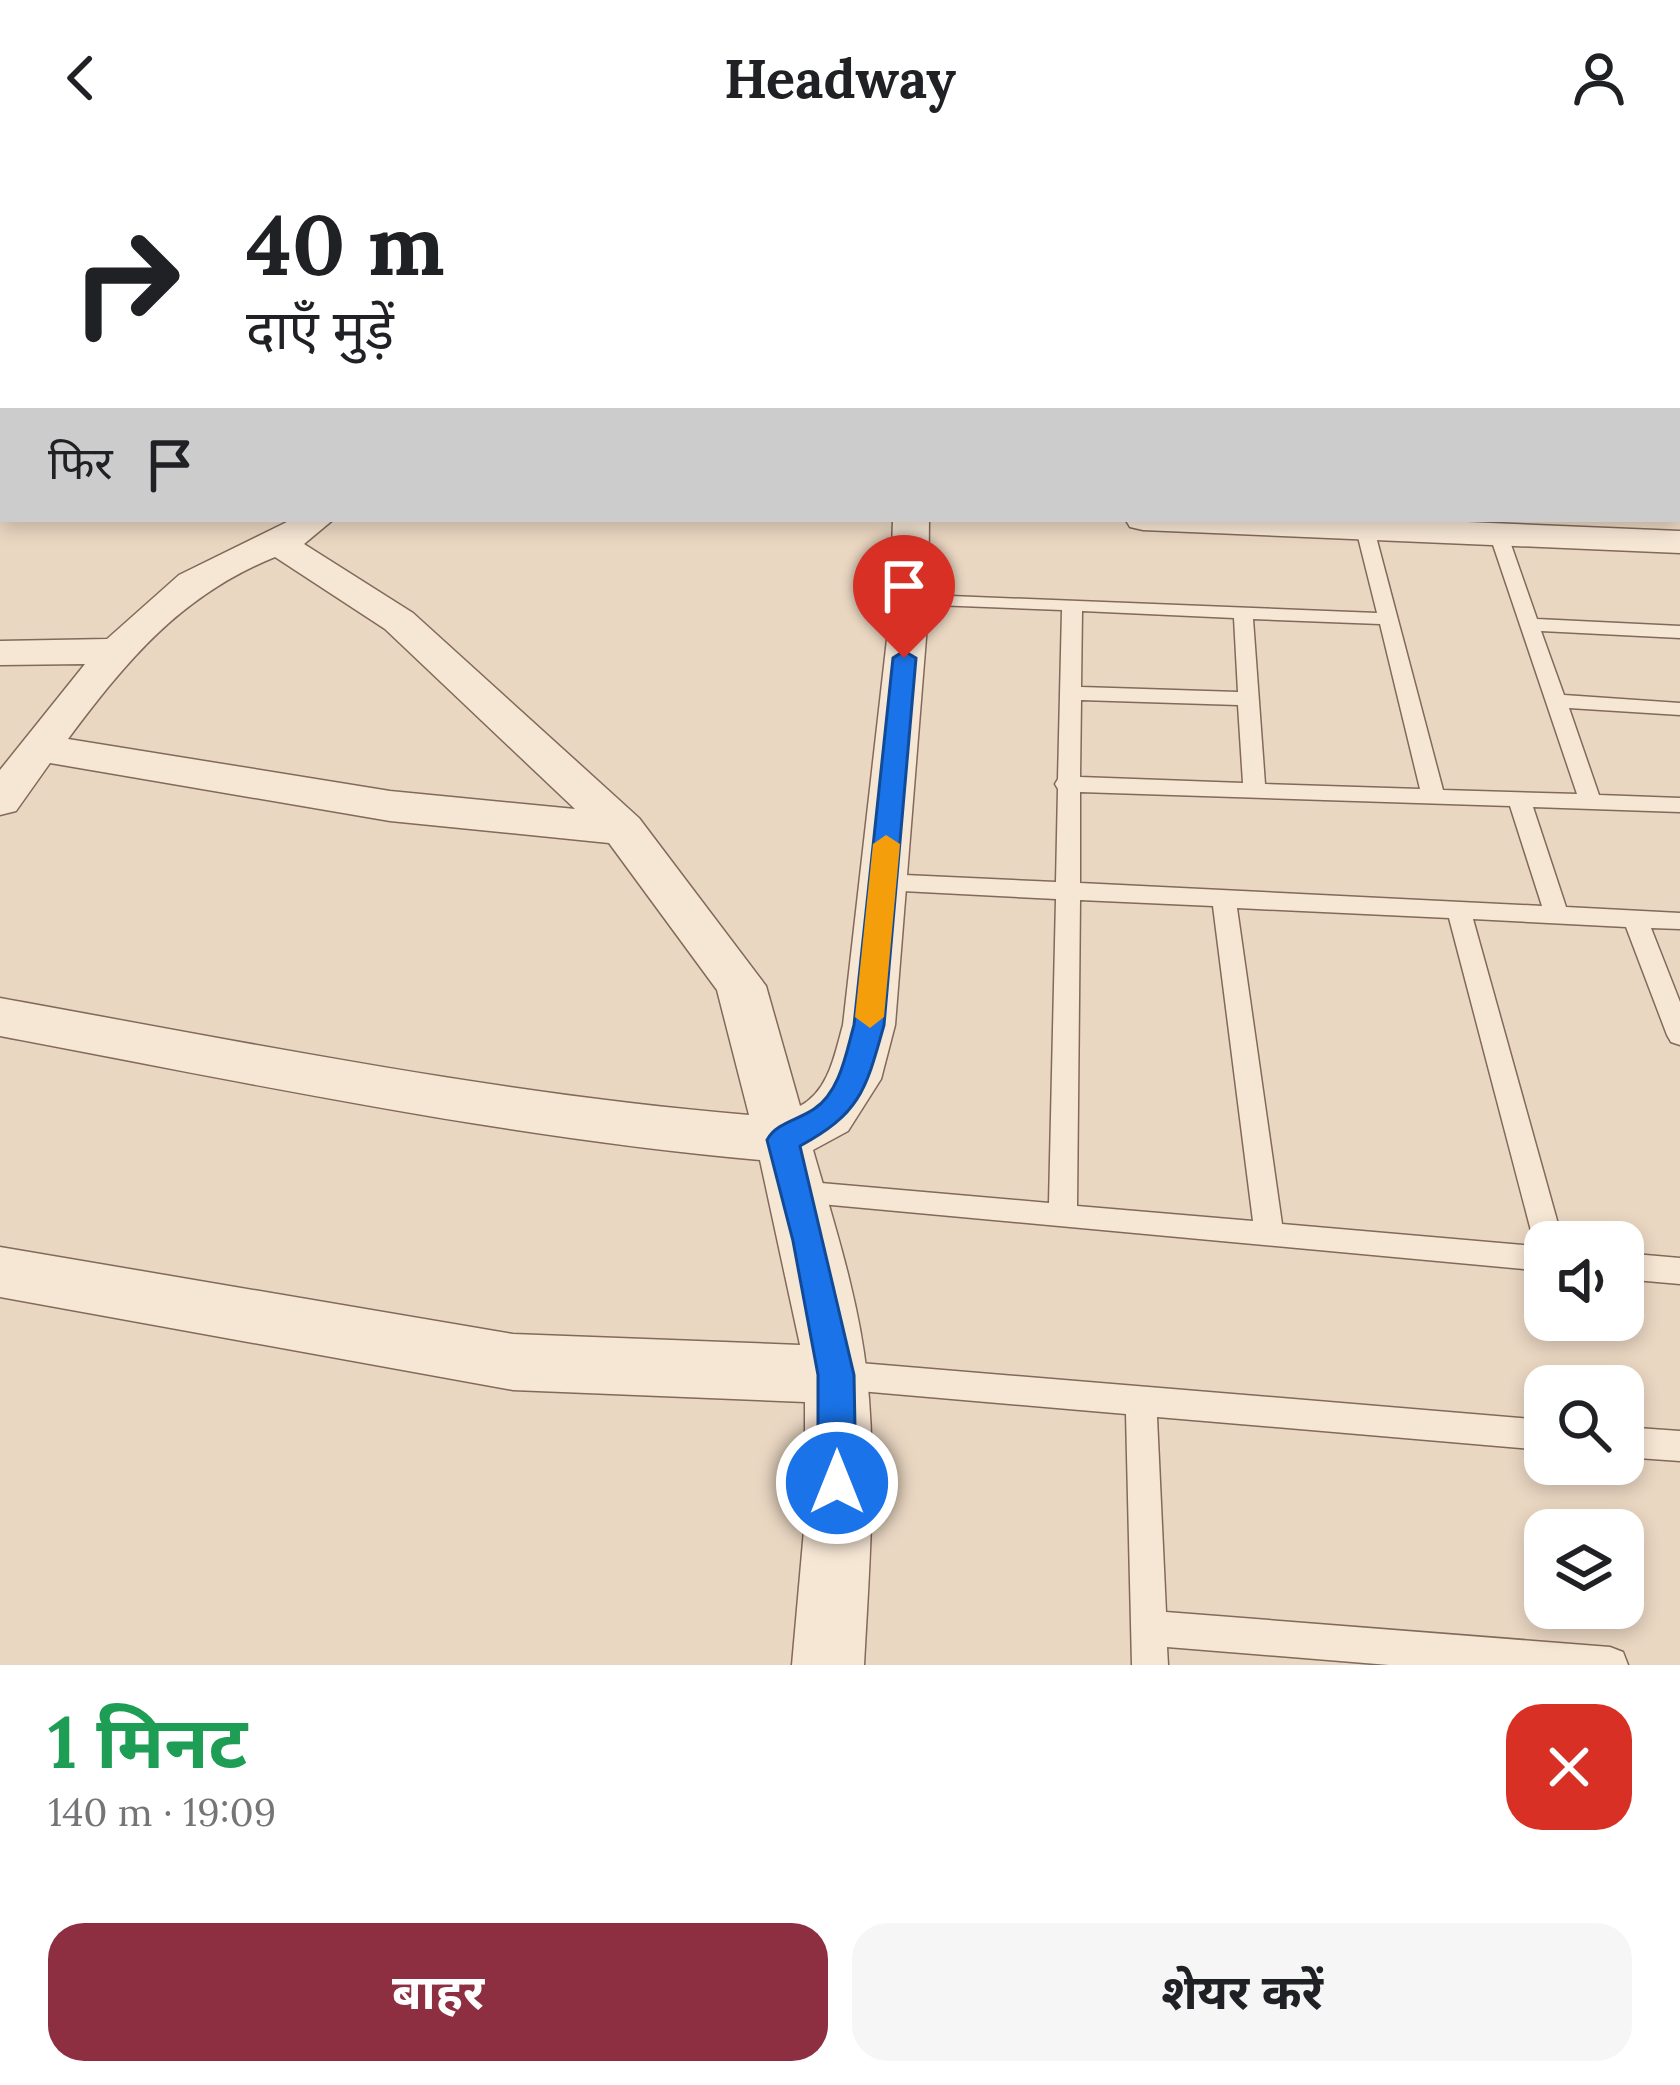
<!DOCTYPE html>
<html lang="hi">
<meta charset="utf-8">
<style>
:root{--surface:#fff;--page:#f6f6f6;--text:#202124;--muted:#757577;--accent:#8d2f40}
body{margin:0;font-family:Lora,"Noto Sans Devanagari",serif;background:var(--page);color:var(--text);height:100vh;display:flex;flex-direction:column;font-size:45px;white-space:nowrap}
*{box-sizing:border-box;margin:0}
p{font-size:39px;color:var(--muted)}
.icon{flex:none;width:66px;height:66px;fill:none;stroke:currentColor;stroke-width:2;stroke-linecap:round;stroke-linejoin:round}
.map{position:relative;height:1509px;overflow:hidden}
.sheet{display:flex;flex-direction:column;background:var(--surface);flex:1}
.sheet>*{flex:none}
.guide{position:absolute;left:0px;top:0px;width:1680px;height:366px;box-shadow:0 6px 18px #0003;background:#fff;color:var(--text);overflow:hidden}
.controls{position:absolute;left:1524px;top:1065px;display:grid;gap:24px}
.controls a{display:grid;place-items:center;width:120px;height:120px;border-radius:24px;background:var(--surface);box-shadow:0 6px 18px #0003;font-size:60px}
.pin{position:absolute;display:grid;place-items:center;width:102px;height:102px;color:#fff;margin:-123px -51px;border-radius:50% 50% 50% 0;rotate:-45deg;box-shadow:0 0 12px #0007}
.pin .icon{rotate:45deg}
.me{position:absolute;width:132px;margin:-66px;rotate:0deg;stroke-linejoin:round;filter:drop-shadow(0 0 9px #0008)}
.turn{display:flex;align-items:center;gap:42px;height:252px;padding:0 48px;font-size:54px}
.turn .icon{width:156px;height:156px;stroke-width:2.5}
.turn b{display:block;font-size:84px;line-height:102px}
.then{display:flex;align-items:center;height:114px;padding:0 48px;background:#0003;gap:24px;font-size:45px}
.round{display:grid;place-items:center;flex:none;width:126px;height:126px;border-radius:36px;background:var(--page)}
.head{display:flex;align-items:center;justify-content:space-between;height:204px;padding:0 48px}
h1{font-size:72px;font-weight:700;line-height:90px;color:#1e9e55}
.action{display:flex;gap:24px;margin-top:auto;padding:24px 48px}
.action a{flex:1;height:138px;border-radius:36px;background:var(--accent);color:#fff;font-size:48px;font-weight:700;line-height:138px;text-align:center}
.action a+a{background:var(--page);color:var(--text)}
header{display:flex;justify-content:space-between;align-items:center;height:156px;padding:0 48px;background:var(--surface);font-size:54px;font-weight:700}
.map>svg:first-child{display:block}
</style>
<header><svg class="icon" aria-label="back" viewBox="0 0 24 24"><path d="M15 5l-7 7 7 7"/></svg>Headway<svg class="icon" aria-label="person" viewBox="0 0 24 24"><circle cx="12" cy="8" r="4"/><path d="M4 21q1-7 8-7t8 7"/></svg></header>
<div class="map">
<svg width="1680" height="1509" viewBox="0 0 1680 1509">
<rect width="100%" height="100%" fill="#ead7c2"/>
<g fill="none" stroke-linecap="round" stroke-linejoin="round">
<!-- service casing -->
<g stroke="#82695b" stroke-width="3">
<path id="service" d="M1365,368L1374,373L1443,634L1577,638L1489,377L1492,373L1498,372L1507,377L1537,463L1680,470V482L1541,475L1564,539L1680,547V559L1569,552L1599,639L1680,642V656L1533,651L1566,751L1680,757V773L1651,772L1680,846V889L1671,886L1667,879L1626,771L1473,763L1563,1086H1545V1115L788,1045L784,1037L788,1029L798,1025L1049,1047L1056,743L883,734L871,726L883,718L1056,726L1058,633L1055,628L1058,623L1062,454L909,448L902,446V438L1377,457L1356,373ZM1082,455L1234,462L1238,536L1081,531ZM1253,463L1380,468L1420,633L1265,628ZM1081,544L1238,549L1243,627L1080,621ZM1080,636L1510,650L1542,750L1080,727ZM1080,744L1213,750L1253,1065L1077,1050ZM1237,752L1449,762L1535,1090L1282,1068Z
M1623,1097L1680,1102V1128L1623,1123Z
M836,1205L1545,1264V1294L1157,1261L1166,1456L1610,1491L1623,1496L1628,1509H1389L1167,1491L1168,1509H1132L1126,1258L836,1233L825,1229L820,1219L825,1209Z
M1623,1271L1680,1275V1305L1623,1301Z"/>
</g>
<!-- minor casing -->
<g stroke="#82695b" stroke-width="3">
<path id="minor" d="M1659,0H1680V8L1677,3Z
M0,24H3V40H0Z
M0,116H3V134H0Z
M1677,186L1680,187V205L1677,204Z
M0,210H3V228H0Z
M1677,305H1680V337H1677Z
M0,331H3V353H0Z
M293,363H334L304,388L413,457L639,662L766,830L800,950C829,935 835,897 843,869L890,457L893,363H929L928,457L895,869L881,923L848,975L813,994C834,1067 859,1144 867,1220C877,1316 869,1414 864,1509H792L805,1363V1246L513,1234L0,1141V1091L513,1178L800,1189L760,1004C504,981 253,928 0,880V842C249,887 497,938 749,959L717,834L609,687L390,665L50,607L16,655L0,659V614L85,508L0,509V485L107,483L179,419ZM275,401L385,473L575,653L390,635L68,583C127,504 181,439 275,401Z
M1125,363H1397L1680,375V397L1143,374L1130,371Z"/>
</g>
<!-- service -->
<use href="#service" fill="#f6e6d4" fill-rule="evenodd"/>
<!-- minor -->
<use href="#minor" fill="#f6e6d4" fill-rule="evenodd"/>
</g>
<!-- route -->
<path fill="#1a73e8" stroke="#114b97" stroke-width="3" d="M904,495L916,502L884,869C866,933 861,957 800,990L854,1219L856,1327L850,1339L837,1345L824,1339L818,1327V1219L793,1085L767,984C776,967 798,964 814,953C840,936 846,897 854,869L893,502Z"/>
<!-- slow -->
<path fill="#f59e0b" d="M886,679L900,688L884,861L870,872L855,861L873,688Z"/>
</svg>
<div class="controls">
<a><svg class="icon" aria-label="sound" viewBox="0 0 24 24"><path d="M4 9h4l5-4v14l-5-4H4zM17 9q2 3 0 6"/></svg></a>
<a><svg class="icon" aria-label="search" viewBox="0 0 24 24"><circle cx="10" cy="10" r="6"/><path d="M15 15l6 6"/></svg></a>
<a><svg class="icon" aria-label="layers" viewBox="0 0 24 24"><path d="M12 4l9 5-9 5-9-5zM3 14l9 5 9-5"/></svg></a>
</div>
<div class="pin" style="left:904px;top:502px;background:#d93025"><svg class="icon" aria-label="arrive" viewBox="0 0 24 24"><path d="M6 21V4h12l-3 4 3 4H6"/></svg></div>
<svg class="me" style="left:837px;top:1327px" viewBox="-20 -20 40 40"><circle r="17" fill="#1a73e8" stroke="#fff" stroke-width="3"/><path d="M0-11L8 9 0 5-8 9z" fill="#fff"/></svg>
<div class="guide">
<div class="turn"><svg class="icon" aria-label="right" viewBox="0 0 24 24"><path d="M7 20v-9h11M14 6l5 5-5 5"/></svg><div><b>40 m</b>दाएँ मुड़ें</div></div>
<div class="then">फिर<svg class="icon" aria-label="arrive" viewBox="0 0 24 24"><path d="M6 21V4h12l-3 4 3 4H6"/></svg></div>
</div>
</div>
<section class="sheet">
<div class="head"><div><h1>1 मिनट</h1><p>140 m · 19:09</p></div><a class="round" style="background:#d93025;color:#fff"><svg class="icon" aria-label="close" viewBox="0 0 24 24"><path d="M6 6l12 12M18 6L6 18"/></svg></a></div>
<div class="action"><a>बाहर</a><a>शेयर करें</a></div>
</section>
